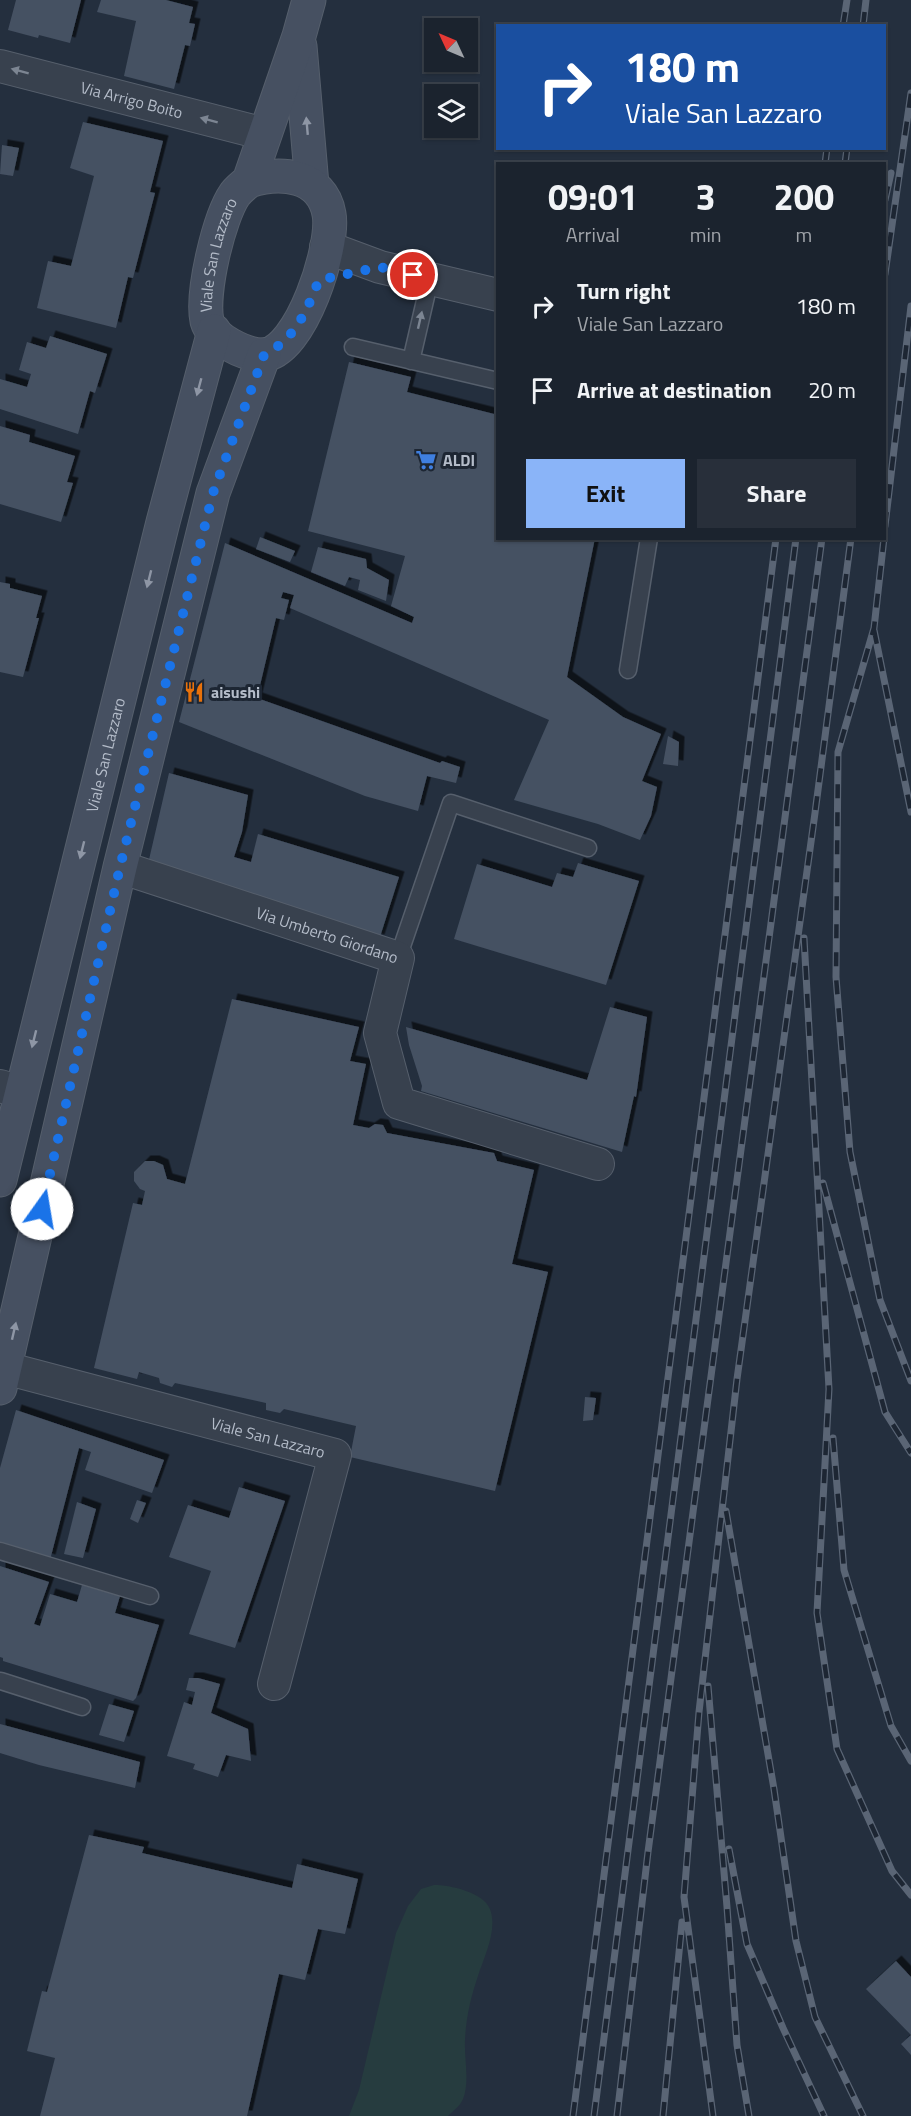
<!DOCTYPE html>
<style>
:root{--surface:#1b232e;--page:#282f3a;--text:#f1f3f6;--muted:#a0a4aa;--line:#39404a;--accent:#8ab4f8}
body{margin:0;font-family:"Titillium Web",sans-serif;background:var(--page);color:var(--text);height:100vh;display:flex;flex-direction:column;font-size:22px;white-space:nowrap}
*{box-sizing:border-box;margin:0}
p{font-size:20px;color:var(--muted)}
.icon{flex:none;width:33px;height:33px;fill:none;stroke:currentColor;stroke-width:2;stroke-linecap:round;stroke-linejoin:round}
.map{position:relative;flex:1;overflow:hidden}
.panel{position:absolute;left:496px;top:162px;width:390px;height:378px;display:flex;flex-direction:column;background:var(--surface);border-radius:0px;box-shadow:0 2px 4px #0004,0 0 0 2px var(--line)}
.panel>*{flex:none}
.banner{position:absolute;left:496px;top:24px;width:390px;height:126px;border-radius:0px;box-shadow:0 2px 4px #0004,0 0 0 2px var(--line);background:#1a4fa0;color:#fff;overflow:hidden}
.needle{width:39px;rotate:314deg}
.tools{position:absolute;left:424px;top:18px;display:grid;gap:12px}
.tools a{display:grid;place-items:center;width:54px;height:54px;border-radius:0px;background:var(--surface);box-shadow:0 2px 4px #0004,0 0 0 2px var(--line);font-size:30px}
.pin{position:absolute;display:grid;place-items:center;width:51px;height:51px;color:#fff;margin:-26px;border:3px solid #fff;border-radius:50%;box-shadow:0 2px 6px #0007}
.me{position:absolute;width:66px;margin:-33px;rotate:13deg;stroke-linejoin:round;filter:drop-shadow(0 0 4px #0008)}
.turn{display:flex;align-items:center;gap:21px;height:126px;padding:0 30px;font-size:27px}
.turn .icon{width:78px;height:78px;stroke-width:2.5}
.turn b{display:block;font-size:42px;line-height:51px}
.eta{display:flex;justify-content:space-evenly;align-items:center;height:102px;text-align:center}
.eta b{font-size:36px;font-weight:700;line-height:42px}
.button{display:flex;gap:12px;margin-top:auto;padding:12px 30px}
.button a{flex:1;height:69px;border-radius:0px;background:var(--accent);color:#111;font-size:24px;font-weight:700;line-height:69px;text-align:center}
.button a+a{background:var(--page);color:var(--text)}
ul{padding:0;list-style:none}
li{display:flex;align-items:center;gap:18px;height:84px;padding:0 30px}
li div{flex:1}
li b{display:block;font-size:22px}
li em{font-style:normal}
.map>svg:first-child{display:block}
</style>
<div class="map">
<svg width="911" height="2116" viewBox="0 0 911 2116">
<defs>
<filter id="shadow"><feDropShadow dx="5.5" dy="-5.5" stdDeviation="0" flood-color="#0009"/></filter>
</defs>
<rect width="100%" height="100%" fill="#242f3e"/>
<!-- green -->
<path fill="#263c3f" d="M434,1885C450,1885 483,1892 490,1909C498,1930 484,1957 478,1976C471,1996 466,2018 465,2040C464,2058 470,2082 463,2099C460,2106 453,2111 448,2116H349L359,2090L396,1933L408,1906L421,1889Z"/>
<!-- building -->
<path fill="#455162" filter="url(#shadow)" d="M16,0H81L70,43L39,35L38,38L8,30Z
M101,0H166L193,7L189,23L195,24L190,46L185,45L174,89L124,76L136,21L97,12Z
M83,122L163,141L150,192L155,193L133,278L128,277L116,328L37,308L48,261L71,266L94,176L70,168Z
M2,145L19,148L13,176L0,174Z
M50,336L107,354L95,393L90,391L78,434L0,409V379L27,387L31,374L19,370L27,342L46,348Z
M349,362L411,377L407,392L498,415V538H595L567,677L623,717L661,734L642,781L657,787L651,816L640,840L598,824L514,800L549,720L290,608L294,595L283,592L281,598L289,600L284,620L276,618L257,698L440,763L442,761L460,767L456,783L427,776L418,811L365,796L179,722L225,543L412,623L414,617L391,606L405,556L308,531Z
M0,426L30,435L29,442L75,456L67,482L73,483L61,522L0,504Z
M260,537L295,551L290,562L256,549Z
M318,547L366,559L367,568L389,580L386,601L358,590L360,580L349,577L345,586L311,572Z
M0,582L10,584V588L42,596L36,618H39L23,677L0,672Z
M668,736L679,742L678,766L663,764Z
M169,773L248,795L242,832L234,857L251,862L258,834L399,877L379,940L226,894L228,885L148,864Z
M578,863L639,881L606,985L454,939L477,864L552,887L557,873L573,877Z
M232,999L359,1027L350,1061L366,1064L353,1125L369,1128L375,1124L383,1125L387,1133L494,1153L497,1161L534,1170L512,1264L548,1272L495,1491L350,1457L356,1426L284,1409L280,1413L266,1410V1403L175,1383L172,1387L160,1383L159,1378L139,1372L137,1379L94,1368L133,1203L142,1205L145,1191L140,1189L134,1181V1172L145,1161H154L163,1165L167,1179L185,1184Z
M610,1007L647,1017L636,1097L634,1096L622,1152L421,1091L422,1086L409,1045L406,1027L587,1080Z
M585,1397L596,1398L593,1420L583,1421Z
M16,1410L164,1460L152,1493L85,1470L91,1452L79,1448L50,1560L0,1543V1468Z
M239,1487L285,1501L235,1648L189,1634L211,1571L169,1557L188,1505L229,1518Z
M137,1500L146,1503L138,1523L130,1519Z
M77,1502L96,1509L83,1558L64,1554Z
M0,1566L49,1582L34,1624L40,1626L50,1594L77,1602L82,1585L120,1596L115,1613L159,1625L136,1698L133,1701L3,1661V1658L0,1657Z
M189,1678H198L220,1684L211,1713L248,1729L251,1761L226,1755L218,1777L193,1769L195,1764L167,1756L184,1702L192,1705L195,1692L186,1690Z
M109,1704L134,1711L124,1742L99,1735Z
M0,1724L140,1762L135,1788L39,1765L0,1753Z
M89,1835L144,1847L142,1853L292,1888L297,1864L358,1879L345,1934L318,1929L305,1980L279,1974L247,2116H40L55,2058L27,2051L42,1991L47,1992Z
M896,1961L911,1977V2055L901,2044L911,2035L866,1989Z"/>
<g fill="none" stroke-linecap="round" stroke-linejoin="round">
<!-- lane casing -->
<g stroke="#565f6c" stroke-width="19">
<path id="lane" d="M353,347L498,381
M411,361L430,279
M628,670L649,538
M398,958L451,803L588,848
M0,1551L150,1596
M1,1681L82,1707"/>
</g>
<!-- street casing -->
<g stroke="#565f6c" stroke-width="34">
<g id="street">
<path id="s1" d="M0,66L265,134"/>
<path d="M326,247L380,267L498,295"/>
<path id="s2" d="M120,867L398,958L380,1033L399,1103L598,1164"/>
<path d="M0,1086L21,1092"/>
<path id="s3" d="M5,1368L335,1455L274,1684"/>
</g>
</g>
<!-- secondary casing -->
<g stroke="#565f6c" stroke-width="35">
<g id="secondary">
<path d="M300,46L312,185"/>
<path id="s4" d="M249,181C280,171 322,174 329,214C335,245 301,353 263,355C245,355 212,339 207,321C201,293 219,217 235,194C239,189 244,185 249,181L299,36L309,0"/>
<path id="s5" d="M0,1180L163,522L214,331"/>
<path d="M0,1388L120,867L213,493L264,355"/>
</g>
</g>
<!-- lane -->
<use href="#lane" stroke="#38414e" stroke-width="16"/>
<!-- street -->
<use href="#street" stroke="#38414e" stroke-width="32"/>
<!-- secondary -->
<use href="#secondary" stroke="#465061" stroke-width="33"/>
<!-- rail casing -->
<g stroke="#5a6575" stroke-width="7">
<path id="rail" d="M843,26L847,0
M863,26L866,0
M825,164L827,148
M845,164L847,148
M885,200L891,173
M885,274L911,93
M885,526L911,306
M884,538L874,628L838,752L836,977L850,1152L880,1300L911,1381
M874,630L911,812
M804,938L829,1389L817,1613L837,1749L892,1871L911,1895
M823,1183L885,1412L911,1453
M833,1438L844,1570L891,1726L911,1761
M726,1511L774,1789L796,1941L815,2017L863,2116
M708,1686L727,1907L737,2045L749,2116
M729,1849L747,1944L783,2028L824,2116
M573,2116L776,538
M594,2116L796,538
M617,2116L648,1852L822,538
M663,2116L682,1922
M713,2116L684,1897L699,1712L737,1379L815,813L851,538"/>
</g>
<!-- rail -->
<use href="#rail" stroke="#1d2633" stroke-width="4.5" stroke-dasharray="14" stroke-linecap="butt"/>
</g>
<!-- one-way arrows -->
<defs><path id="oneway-solid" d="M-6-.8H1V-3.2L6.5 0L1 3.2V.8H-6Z" transform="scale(1.5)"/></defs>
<g fill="#7c8592">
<use href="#oneway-solid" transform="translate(20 71) rotate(-165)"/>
<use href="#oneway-solid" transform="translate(209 120) rotate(-165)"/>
<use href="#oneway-solid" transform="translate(420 320) rotate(-77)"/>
</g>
<g fill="#8e96a5">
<use href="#oneway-solid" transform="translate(307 126) rotate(-95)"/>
<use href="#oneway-solid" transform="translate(199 387) rotate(105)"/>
<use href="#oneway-solid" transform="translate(149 579) rotate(104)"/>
<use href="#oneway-solid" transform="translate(82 850) rotate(104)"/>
<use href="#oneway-solid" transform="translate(34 1039) rotate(104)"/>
<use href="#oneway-solid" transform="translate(14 1331) rotate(-77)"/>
</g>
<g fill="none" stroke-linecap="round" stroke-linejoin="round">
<!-- route -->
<path stroke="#1a73e8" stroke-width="10" stroke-dasharray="0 18" d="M42,1209L120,867L213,493L264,355C296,338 306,312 319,280L380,267L413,275"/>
</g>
<!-- icons -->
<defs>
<g id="supermarket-bare" transform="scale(1.62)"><path d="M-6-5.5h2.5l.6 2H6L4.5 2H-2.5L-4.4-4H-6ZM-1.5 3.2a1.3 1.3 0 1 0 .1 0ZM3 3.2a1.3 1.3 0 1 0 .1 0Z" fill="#3f7fe0" stroke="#1d2633" stroke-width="2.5" paint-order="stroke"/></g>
<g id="restaurant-bare" transform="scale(1.62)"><path d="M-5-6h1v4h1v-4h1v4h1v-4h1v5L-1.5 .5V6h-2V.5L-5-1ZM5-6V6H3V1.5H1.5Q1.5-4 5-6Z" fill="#e8710a" stroke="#1d2633" stroke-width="2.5" paint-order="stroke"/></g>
</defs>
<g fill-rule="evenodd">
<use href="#supermarket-bare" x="426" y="460"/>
<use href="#restaurant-bare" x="194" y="692"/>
</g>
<g text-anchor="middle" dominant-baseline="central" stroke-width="6" stroke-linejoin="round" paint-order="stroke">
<!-- street labels -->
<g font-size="16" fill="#b4bcc9" stroke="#1d2633">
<text stroke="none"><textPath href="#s1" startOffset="136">Via Arrigo Boito</textPath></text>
<text stroke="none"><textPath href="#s4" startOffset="400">Viale San Lazzaro</textPath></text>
<text stroke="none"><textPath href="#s5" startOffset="438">Viale San Lazzaro</textPath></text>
<text stroke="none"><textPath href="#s2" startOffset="218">Via Umberto Giordano</textPath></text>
<text stroke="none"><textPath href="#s3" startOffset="272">Viale San Lazzaro</textPath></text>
</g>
<!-- poi labels -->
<g font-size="16" font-weight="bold" fill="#b4bcc9" stroke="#1d2633" text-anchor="start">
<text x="443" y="460">ALDI</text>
<text x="211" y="692">aisushi</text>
</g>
</g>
</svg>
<div class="tools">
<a><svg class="needle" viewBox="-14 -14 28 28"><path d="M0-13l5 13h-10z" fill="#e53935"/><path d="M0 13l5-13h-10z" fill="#a0a4aa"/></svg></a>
<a><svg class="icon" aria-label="layers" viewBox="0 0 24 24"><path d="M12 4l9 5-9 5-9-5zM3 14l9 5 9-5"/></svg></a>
</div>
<div class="pin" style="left:413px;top:275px;background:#d93025"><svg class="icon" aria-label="arrive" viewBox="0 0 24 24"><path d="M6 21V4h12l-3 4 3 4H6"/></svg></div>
<svg class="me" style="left:42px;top:1209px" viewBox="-20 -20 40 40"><circle r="19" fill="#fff"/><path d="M0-13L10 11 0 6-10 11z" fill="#1a73e8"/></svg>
<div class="banner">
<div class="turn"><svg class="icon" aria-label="right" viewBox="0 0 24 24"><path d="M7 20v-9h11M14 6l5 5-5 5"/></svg><div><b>180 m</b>Viale San Lazzaro</div></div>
</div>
<section class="panel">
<div class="eta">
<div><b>09:01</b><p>Arrival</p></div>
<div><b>3</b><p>min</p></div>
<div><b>200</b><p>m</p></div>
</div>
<ul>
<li><svg class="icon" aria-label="right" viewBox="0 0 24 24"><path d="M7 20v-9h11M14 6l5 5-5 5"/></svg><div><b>Turn right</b><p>Viale San Lazzaro</p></div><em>180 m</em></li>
<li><svg class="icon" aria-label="arrive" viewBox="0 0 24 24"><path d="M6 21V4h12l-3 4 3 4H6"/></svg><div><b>Arrive at destination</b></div><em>20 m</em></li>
</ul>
<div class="button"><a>Exit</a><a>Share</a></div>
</section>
</div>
